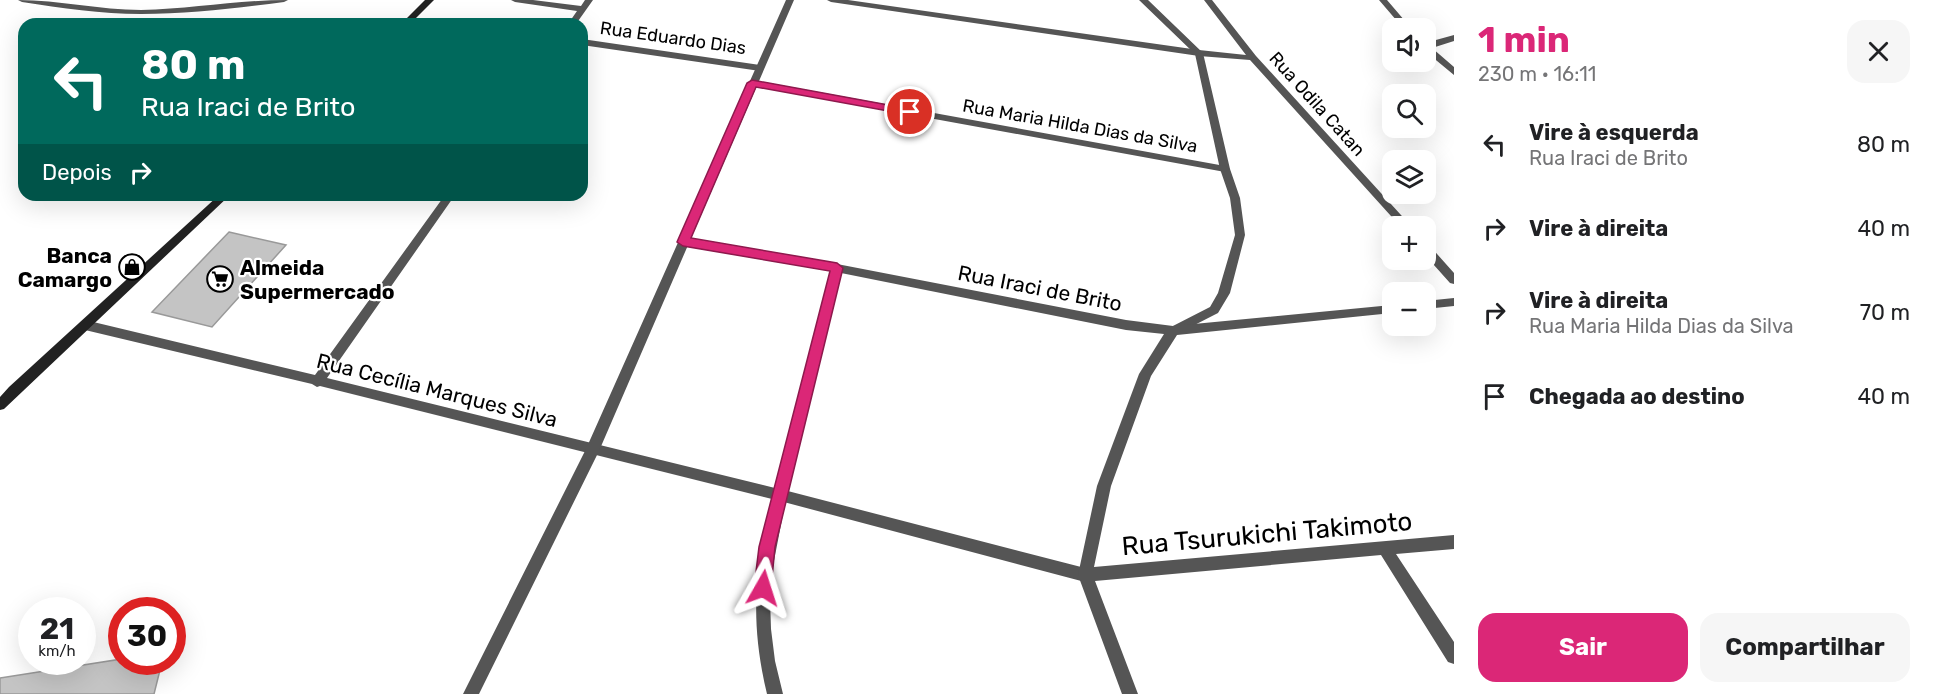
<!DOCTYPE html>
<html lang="pt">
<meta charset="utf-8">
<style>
:root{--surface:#fff;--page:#f6f6f6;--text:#202124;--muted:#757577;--accent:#db2777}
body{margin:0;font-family:Rubik,sans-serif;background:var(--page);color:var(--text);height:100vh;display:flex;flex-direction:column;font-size:22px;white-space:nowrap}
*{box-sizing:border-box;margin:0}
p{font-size:20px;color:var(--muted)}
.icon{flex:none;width:33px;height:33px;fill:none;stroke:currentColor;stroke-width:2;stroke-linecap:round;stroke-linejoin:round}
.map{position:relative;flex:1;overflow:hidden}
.details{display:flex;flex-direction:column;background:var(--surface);width:480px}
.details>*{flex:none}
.hud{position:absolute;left:18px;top:18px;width:570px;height:183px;border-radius:18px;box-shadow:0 6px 24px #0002;background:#00695c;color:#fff;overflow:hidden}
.fabs{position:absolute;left:1382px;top:18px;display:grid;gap:12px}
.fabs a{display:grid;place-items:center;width:54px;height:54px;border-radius:12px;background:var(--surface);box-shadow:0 6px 24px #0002;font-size:30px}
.speed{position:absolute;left:18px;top:597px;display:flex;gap:12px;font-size:30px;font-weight:700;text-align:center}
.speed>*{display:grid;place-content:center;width:78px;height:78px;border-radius:50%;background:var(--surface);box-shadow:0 6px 24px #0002;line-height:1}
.speed small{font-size:15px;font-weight:400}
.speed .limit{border:9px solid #d22;background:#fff;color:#111}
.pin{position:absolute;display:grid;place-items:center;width:51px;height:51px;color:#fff;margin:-26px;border:3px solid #fff;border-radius:50%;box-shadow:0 2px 6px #0007}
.me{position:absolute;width:66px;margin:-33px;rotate:6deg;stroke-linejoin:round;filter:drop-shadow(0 0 4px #0008)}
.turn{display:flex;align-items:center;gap:21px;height:126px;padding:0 24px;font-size:27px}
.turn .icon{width:78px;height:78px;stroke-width:2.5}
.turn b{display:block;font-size:42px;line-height:51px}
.then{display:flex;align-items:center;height:57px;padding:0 24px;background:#0003;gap:12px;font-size:22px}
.round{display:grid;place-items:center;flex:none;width:63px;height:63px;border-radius:18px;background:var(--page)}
.headline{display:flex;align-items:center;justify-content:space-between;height:102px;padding:0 24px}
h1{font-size:36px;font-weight:700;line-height:45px;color:var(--accent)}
.primary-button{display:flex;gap:12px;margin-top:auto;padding:12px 24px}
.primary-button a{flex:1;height:69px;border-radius:18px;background:var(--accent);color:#fff;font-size:24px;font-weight:700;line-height:69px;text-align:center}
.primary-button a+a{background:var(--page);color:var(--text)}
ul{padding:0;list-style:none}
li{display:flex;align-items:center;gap:18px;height:84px;padding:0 24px}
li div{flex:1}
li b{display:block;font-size:22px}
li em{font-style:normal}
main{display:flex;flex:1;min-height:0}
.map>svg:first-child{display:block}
</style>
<main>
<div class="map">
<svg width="1454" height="694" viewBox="0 0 1454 694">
<rect width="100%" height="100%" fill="#fff"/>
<!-- building -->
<path fill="#c4c4c4" stroke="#999" stroke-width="1.5" d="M229,232L286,245L212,327L152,312Z
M122,659V662H162L154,694H0V678Z"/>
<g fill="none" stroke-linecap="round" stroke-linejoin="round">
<!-- service -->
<path fill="#555" fill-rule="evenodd" d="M582,39L760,65L764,68L760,71L582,45Z
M780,489L1085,568L1090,570L1092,575L1090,580L1085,582L780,501L775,499L773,495L775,491Z"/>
<!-- pedestrian -->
<path fill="#555" fill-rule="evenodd" d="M1139,0H1148L1203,53L1230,169L1240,198L1245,235L1230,293L1218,313L1173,336L1169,334L1167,331L1169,328L1210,307L1218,293L1235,235L1230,198L1220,169L1195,54Z"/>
<!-- minor -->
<path fill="#555" fill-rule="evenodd" d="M18,0C59,0 100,10 141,10C191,9 239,0 288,0L284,2C237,8 189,14 141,14C101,14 62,8 22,2Z
M511,0H533L581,6L585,0H593L576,24H568L577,11L515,2Z
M827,0H848L1199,50L1246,55L1204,0H1212L1256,56L1411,226H1400L1250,60L1199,56L831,2Z
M1379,0H1387L1411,28H1403Z
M1454,35V41L1432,48L1454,67V75L1425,51V43Z
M752,80L1225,166L1230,169L1225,172L749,85L748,83Z
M445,195H455L327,378L775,488L831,271L683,246L679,245L678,242L679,239L683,238L837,264L1126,320L1173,326L1392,305V313L1177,335L1151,376L1111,486L1094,567L1454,535V549L1396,554L1454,642V664L1448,662L1381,555L1095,581L1138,694H1122L1078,575L1097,486L1139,374L1164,334L1126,330L841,273L785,504L773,566L770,597L771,629L775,661L783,694H767C750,623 754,570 772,499L320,386L317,387L312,384L85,330L79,325L85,320L315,375Z
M1425,244L1429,245L1454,273V284L1450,283L1425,255Z
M1454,298V306L1425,309V301Z"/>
<!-- tertiary -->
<path fill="#555" fill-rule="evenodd" d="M786,0H794L599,451L479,694H463L586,449Z"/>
<!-- secondary -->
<path fill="#222" fill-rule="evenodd" d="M425,0H434L410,24H401Z
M219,195H230L4,409L0,410V397L9,387Z"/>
</g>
<!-- route -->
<path fill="#db2777" stroke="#8e194d" stroke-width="1.5" d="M752,80L910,109L915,112L910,115L756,87L691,238L837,263L843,268L775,547L771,588L769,594L763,596L757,594L754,588L759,547L830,271L683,246L677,242L747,83Z"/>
<!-- icons -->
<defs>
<g id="shop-ring" transform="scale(1.35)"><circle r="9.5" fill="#fff" stroke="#000" stroke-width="1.5"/><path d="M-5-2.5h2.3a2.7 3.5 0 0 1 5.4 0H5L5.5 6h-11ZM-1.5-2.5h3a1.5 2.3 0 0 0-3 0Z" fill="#000"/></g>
<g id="supermarket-ring" transform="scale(1.35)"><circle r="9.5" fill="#fff" stroke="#000" stroke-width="1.5"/><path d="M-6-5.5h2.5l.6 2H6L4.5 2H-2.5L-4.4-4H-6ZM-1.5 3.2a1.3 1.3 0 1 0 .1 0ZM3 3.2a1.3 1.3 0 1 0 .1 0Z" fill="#000"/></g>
</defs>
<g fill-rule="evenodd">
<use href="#shop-ring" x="132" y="267"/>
<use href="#supermarket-ring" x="220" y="279"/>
</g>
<g text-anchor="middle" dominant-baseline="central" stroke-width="4.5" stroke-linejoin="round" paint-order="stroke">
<!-- far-street labels -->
<g font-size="18" fill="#000" stroke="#fff">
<text transform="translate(673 38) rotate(8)">Rua Eduardo Dias</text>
<text transform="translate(1317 104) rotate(48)">Rua Odila Catan</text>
<text transform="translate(1080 126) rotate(10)">Rua Maria Hilda Dias da Silva</text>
</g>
<!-- poi labels -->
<g font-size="21" font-weight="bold" fill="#000" stroke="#fff" text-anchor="end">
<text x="112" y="255">Banca<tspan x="112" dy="24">Camargo</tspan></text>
<text x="240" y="267" text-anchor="start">Almeida<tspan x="240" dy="24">Supermercado</tspan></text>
</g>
<!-- street labels -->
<g font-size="21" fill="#000" stroke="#fff">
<text transform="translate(1040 288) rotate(11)">Rua Iraci de Brito</text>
<text transform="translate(437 390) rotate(14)">Rua Cecília Marques Silva</text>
</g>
<!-- near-street labels -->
<g font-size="26" fill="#000" stroke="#fff">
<text transform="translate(1267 534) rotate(-5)">Rua Tsurukichi Takimoto</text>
</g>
</g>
</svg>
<div class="fabs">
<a><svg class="icon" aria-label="sound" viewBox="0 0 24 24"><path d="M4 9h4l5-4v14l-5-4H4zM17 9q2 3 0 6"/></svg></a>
<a><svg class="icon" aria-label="search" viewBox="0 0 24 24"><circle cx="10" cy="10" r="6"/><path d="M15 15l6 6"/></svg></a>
<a><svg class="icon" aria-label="layers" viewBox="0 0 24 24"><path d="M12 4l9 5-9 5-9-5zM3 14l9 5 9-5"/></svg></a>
<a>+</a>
<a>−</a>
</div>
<div class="speed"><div>21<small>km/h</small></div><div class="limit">30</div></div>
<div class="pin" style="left:910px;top:112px;background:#d93025"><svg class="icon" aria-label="arrive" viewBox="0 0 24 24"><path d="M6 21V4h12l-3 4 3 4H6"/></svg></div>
<svg class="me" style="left:763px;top:588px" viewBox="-20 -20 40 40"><path d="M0-17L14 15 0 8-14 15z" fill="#db2777" stroke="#fff" stroke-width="4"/></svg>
<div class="hud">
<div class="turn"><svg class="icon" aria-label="left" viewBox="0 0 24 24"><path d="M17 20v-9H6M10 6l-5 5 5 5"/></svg><div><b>80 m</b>Rua Iraci de Brito</div></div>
<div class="then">Depois<svg class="icon" aria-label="right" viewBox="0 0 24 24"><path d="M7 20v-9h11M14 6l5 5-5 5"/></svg></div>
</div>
</div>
<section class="details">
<div class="headline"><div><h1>1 min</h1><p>230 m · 16:11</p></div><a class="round"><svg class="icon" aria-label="close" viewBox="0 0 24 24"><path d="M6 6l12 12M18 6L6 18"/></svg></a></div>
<ul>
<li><svg class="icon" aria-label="left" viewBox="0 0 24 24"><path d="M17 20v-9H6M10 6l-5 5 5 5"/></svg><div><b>Vire à esquerda</b><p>Rua Iraci de Brito</p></div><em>80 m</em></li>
<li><svg class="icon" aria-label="right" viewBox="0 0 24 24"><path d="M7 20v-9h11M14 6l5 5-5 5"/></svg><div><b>Vire à direita</b></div><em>40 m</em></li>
<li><svg class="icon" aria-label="right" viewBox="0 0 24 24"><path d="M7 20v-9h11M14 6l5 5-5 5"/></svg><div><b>Vire à direita</b><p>Rua Maria Hilda Dias da Silva</p></div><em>70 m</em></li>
<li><svg class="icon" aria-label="arrive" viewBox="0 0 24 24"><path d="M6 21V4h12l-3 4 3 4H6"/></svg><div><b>Chegada ao destino</b></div><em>40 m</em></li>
</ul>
<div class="primary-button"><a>Sair</a><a>Compartilhar</a></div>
</section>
</main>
